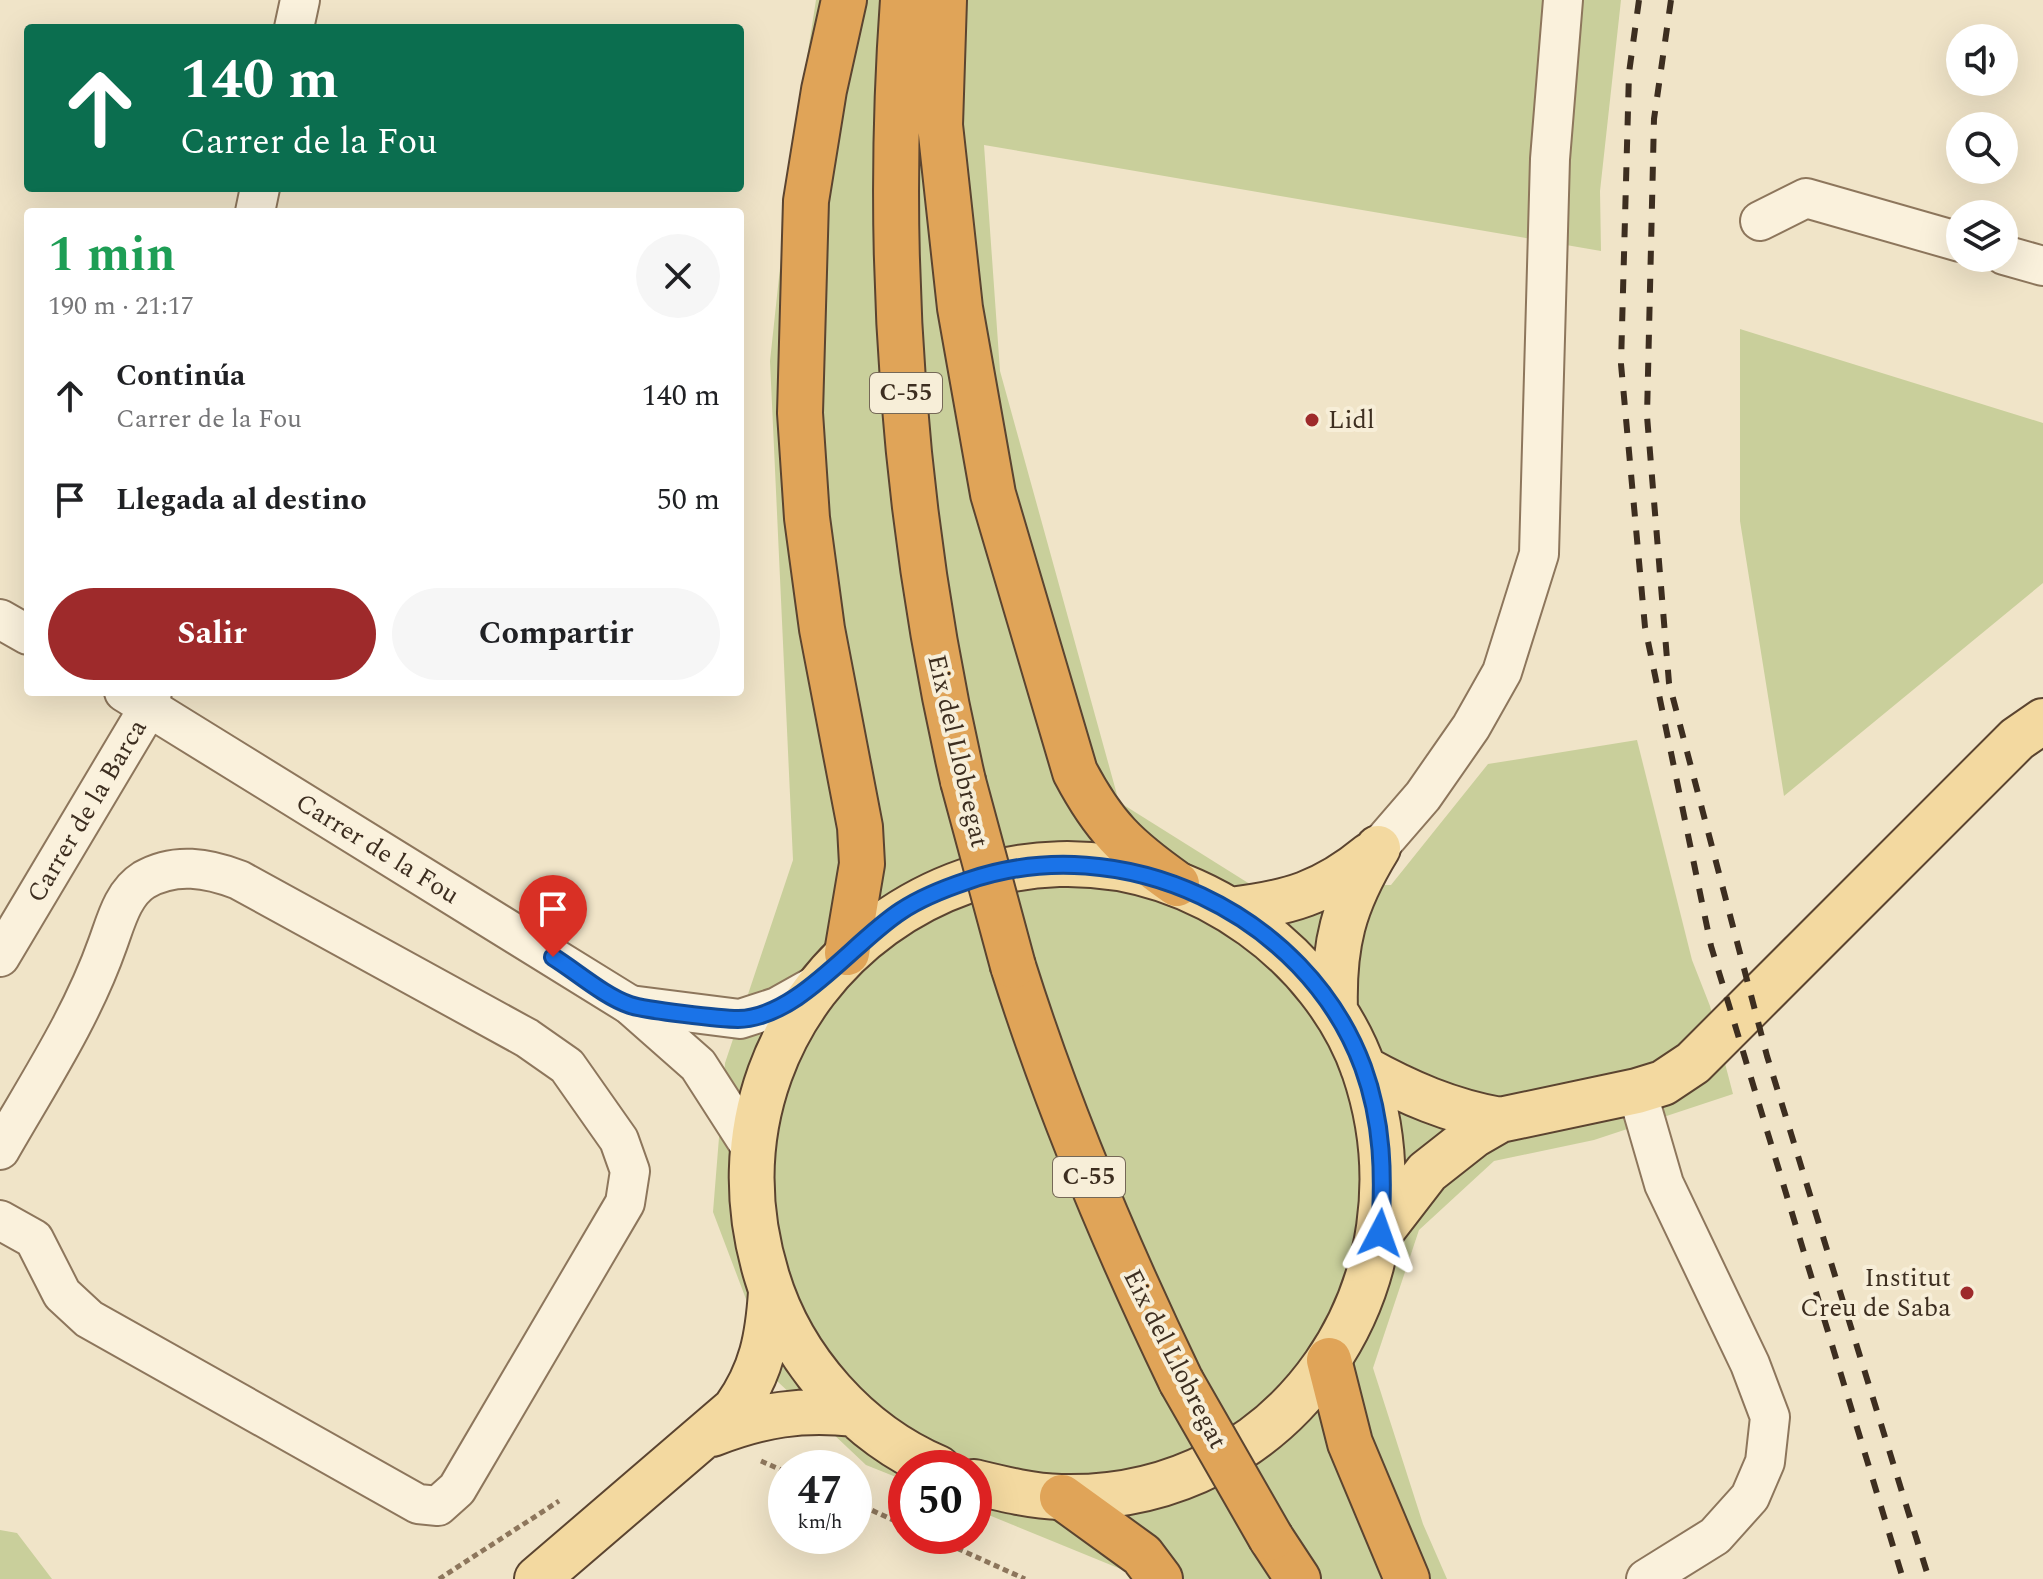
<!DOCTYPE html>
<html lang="es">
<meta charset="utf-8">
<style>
:root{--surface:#fff;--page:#f6f6f6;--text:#202124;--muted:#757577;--accent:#9e2a2b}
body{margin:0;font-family:Spectral,serif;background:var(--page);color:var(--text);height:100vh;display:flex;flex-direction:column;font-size:30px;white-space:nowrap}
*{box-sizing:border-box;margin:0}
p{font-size:26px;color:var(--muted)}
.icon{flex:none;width:44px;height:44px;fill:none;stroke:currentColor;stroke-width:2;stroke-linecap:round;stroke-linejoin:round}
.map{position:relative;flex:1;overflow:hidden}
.panel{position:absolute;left:24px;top:208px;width:720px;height:488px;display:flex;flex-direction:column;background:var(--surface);border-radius:8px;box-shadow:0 8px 32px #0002}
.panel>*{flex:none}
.top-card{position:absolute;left:24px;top:24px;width:720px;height:168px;border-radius:8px;box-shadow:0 8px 32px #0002;background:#0b6e4f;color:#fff;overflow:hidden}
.buttons{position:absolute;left:1946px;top:24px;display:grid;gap:16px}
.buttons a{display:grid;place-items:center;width:72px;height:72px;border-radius:50%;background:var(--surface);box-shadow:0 8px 32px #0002;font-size:40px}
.speed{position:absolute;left:768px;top:1450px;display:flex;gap:16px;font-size:40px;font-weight:700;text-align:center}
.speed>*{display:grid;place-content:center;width:104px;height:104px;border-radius:50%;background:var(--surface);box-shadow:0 8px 32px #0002;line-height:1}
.speed small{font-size:20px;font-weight:400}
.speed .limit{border:12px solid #d22;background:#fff;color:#111}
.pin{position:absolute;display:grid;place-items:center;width:68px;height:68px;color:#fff;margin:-82px -34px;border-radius:50% 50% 50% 0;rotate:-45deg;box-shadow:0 0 8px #0007}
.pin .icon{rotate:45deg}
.me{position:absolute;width:88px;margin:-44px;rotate:4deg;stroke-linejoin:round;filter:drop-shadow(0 0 6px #0008)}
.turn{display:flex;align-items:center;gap:28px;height:168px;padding:0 24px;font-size:36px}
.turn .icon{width:104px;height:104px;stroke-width:2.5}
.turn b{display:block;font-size:56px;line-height:68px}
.round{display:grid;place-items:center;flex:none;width:84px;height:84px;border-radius:42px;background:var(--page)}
.summary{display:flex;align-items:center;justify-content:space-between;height:136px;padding:0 24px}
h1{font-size:48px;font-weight:700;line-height:60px;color:#1e9e55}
.primary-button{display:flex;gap:16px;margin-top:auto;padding:16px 24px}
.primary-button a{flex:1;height:92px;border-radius:48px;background:var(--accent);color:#fff;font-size:32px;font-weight:700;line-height:92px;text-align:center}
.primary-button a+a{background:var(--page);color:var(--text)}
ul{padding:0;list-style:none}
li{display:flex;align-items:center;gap:24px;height:104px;padding:0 24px}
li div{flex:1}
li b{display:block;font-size:30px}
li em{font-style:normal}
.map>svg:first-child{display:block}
</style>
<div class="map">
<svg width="2043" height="1579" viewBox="0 0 2043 1579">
<rect width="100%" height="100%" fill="#f0e4c8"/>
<!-- green -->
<path fill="#c9cf9b" d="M816,0H1621L1600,191L1601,251L984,145L1000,371L1119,802L1253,886L1391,885L1488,764L1637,740L1692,960L1710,1006L1733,1094L1594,1140L1494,1161L1419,1230L1373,1368L1423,1524L1447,1579H1134L1128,1572L974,1509V1468H906V1481L866,1465L777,1381L713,1212L725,1063L793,860L770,361L793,147Z
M1740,329L2043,423V583L1784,796L1740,521Z
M0,1530L17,1533L52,1579H0Z"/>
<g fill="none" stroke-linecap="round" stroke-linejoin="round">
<!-- minor casing -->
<g stroke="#8d765c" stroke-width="42">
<g id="minor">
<path d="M294,28L300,0"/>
<path d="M255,212L260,188"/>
<path d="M1760,221L1806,198L1960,242"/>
<path d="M2004,255L2043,266"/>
<path d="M0,619L28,635"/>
<path id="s1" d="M124,692L630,1005L698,1065L752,1149"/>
<path d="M1378,848L1423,796L1471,727L1502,672L1539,554L1550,159L1563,0"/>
<path id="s2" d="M0,957L149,707L152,692"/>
<path d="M630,1005L740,1019L777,1007L818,984"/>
<path d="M1637,1091L1664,1184L1750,1364L1770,1417L1765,1462L1750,1497L1715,1536L1646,1579"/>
<path d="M0,1150C39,1082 82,1017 108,943C116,921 123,893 144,880C175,862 208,868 239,880L527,1038L567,1066L619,1140L630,1171L625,1203L457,1489L438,1506L418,1504L89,1319L62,1294L34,1239L0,1220"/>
</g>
</g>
<!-- major casing -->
<g stroke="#5b4430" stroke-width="48">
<path id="major" d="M1230,910C1289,903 1324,893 1370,855
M1335,1011C1333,945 1343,905 1378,848
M1363,1068C1408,1093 1450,1111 1500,1120
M1380,1233L1427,1172L1474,1135L1500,1120L1637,1091L1663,1083L1693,1063L2017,739L2043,721
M712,1434C761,1415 802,1408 854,1414
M938,1468C858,1434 792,1360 767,1277C677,984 1004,748 1252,925C1301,960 1344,1012 1364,1070C1436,1281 1289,1503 1061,1497C1031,1496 1003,1489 974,1482
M537,1579L735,1409C762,1371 768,1337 771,1292"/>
</g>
<!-- highway casing -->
<g stroke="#5b4430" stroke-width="48">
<path id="highway" d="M844,0L824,90L806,201L800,413L807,518L822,629L860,827L862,864L847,953
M903,0C884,261 904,526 963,781
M944,0L940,125L960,308L993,494L1075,772C1104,827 1126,848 1177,884
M1013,966C1058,1109 1116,1246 1181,1381
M1329,1360L1350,1443L1407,1579
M1062,1497L1142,1555L1160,1579
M1271,1538L1298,1579"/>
</g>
<!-- path -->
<path stroke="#8d765c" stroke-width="5" stroke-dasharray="6 4" stroke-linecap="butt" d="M761,1461L786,1472
M854,1502L906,1526
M930,1536L1025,1579
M439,1579L559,1501"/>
<!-- minor -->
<use href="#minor" stroke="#faf1dc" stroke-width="38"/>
<!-- major -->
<use href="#major" stroke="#f3d9a0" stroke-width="44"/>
<!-- highway -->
<use href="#highway" stroke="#e0a458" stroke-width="44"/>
<!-- rail -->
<path stroke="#3d2e20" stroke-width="6" stroke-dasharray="14 14" stroke-linecap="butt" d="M1639,0L1629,73L1621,364L1645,627L1711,946L1903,1579
M1671,0L1654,119L1647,416L1669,683L1767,1056L1929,1579"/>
<!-- highway-bridge casing -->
<g stroke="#5b4430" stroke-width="48" stroke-linecap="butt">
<path id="highway-bridge" d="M963,781L1013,966
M1181,1381L1271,1538"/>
</g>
<!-- highway-bridge -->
<use href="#highway-bridge" stroke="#e0a458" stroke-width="44"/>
</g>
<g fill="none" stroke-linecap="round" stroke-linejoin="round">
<!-- route casing -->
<g stroke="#114b97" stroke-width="20">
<path id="route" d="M553,957C577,972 604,996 630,1005C644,1010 722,1019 738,1019C798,1018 853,942 901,911C919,899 946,888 967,881C1121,827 1306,913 1363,1067C1383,1122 1384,1176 1380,1233"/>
</g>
<!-- route -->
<use href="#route" stroke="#1a73e8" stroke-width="14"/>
</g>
<!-- markers -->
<g fill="#9e2a2b" stroke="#f7eed8" stroke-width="3">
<circle cx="1312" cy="420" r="8"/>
<circle cx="1967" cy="1293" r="8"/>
</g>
<g text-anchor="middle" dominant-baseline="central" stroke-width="8" stroke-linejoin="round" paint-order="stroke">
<!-- shield labels -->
<g fill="#f7eed8" stroke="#756857" stroke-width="2">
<rect x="870" y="373" width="72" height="40" rx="6"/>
<rect x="1053" y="1157" width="72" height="40" rx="6"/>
</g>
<g font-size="24" font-weight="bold" fill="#3d2e20">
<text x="906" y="393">C-55</text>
<text x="1089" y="1177">C-55</text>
</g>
<!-- poi labels -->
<g font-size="26" fill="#3d2e20" stroke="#f7eed8" text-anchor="start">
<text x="1328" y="420">Lidl</text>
<text x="1951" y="1278" text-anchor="end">Institut<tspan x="1951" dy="30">Creu de Saba</tspan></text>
</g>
<!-- street labels -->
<g font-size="26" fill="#3d2e20" stroke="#f7eed8">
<text transform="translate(958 751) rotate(77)">Eix del Llobregat</text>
<text stroke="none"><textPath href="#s2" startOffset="170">Carrer de la Barca</textPath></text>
<text stroke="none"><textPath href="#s1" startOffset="298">Carrer de la Fou</textPath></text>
<text transform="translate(1175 1359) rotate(63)">Eix del Llobregat</text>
</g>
</g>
</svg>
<div class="buttons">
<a><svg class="icon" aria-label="sound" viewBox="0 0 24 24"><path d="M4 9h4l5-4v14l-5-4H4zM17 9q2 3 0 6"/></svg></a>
<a><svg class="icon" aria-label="search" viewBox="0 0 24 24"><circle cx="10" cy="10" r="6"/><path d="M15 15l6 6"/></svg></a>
<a><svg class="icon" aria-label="layers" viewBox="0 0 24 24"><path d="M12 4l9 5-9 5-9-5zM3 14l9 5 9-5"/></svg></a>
</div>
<div class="speed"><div>47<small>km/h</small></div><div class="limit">50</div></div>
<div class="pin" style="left:553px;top:957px;background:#d93025"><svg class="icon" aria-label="arrive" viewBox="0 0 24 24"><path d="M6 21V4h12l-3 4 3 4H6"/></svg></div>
<svg class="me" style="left:1380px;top:1233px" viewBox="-20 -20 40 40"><path d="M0-17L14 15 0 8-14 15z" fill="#1a73e8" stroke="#fff" stroke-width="4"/></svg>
<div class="top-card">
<div class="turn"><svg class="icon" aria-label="ahead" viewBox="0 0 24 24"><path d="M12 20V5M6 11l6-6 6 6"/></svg><div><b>140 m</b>Carrer de la Fou</div></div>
</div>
<section class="panel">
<div class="summary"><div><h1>1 min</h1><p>190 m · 21:17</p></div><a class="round"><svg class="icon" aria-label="close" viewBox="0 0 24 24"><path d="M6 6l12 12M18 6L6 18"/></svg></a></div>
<ul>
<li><svg class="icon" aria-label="ahead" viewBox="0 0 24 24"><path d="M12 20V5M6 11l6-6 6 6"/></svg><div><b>Continúa</b><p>Carrer de la Fou</p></div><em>140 m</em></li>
<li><svg class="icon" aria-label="arrive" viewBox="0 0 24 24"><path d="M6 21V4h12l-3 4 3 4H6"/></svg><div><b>Llegada al destino</b></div><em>50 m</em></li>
</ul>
<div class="primary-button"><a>Salir</a><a>Compartir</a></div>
</section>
</div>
